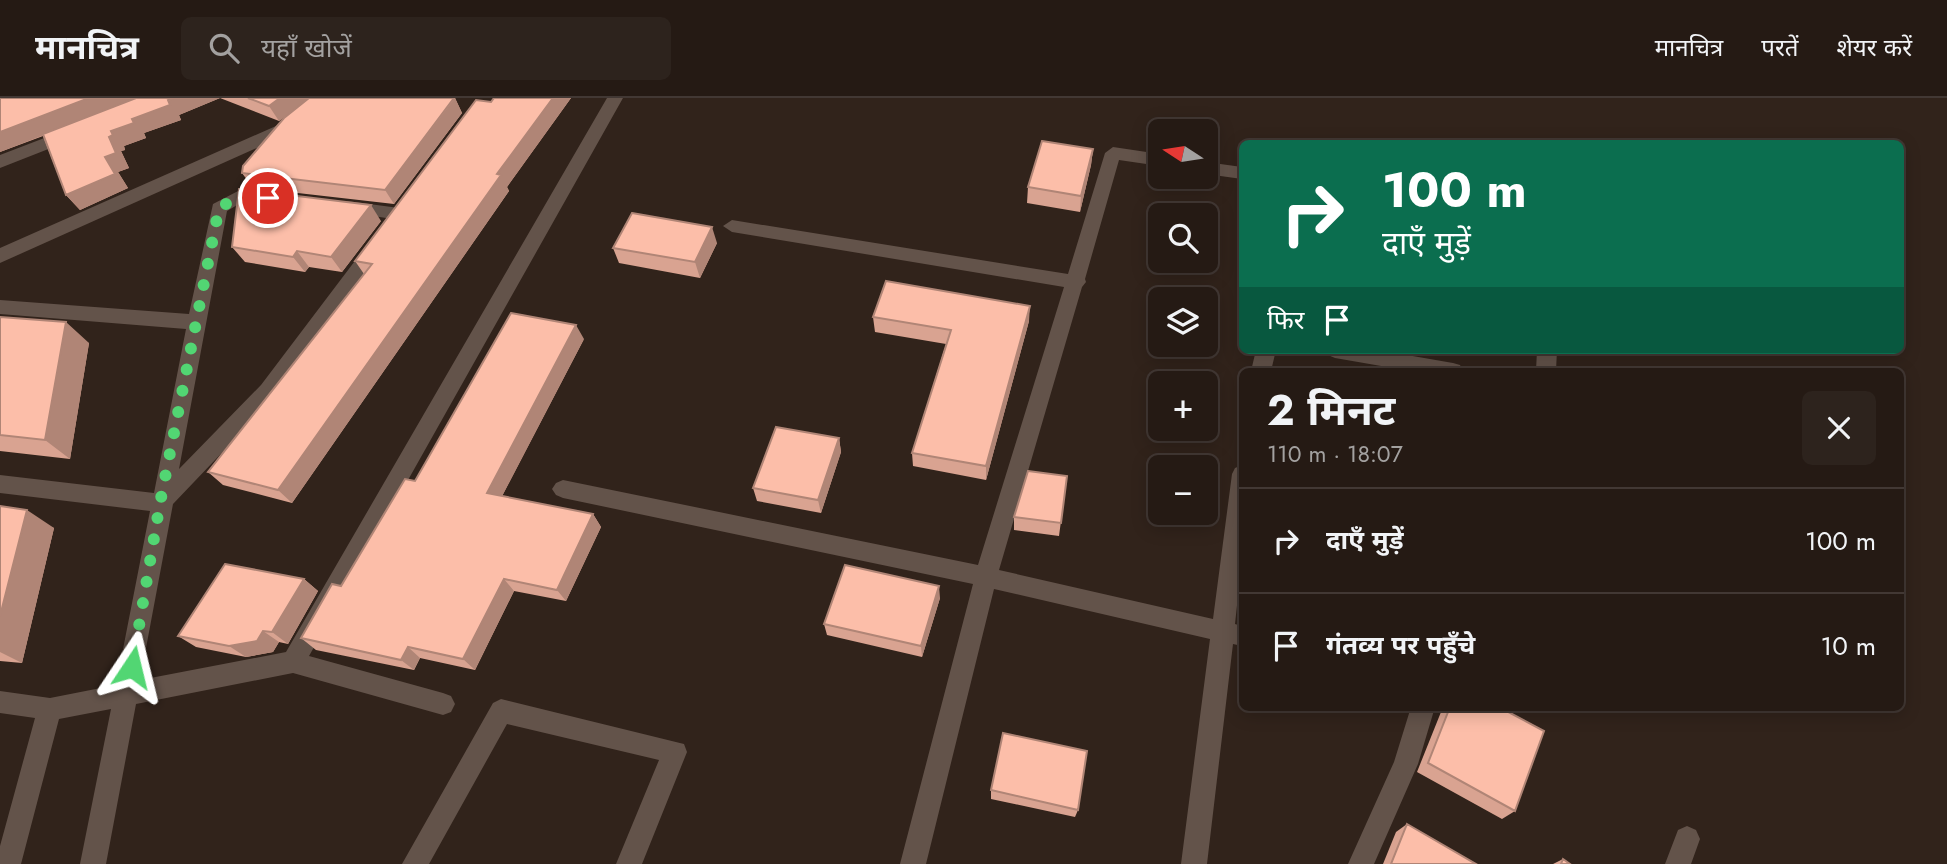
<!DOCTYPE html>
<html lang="hi">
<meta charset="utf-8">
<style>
:root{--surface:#251a14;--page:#2d231d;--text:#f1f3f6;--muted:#a3a1a0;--line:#423834}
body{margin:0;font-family:Jost,"Noto Sans Devanagari",sans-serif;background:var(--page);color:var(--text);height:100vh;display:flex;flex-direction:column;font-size:26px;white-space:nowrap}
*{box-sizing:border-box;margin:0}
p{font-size:23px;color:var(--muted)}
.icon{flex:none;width:38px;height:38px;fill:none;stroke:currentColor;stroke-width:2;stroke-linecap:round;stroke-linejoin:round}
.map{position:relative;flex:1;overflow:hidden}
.details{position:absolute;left:1239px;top:270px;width:665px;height:343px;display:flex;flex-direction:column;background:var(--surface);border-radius:10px;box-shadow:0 4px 18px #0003,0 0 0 2px var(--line)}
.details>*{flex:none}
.banner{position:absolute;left:1239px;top:42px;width:665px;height:214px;border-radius:10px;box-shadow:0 4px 18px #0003,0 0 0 2px var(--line);background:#0b6e4f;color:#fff;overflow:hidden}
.needle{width:46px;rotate:282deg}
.controls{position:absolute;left:1148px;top:21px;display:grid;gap:14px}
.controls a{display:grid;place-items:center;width:70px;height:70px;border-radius:10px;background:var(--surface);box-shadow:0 4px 18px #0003,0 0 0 2px var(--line);font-size:35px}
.pin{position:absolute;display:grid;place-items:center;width:60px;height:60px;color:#fff;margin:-30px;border:4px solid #fff;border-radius:50%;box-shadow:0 2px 7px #0007}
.me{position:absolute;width:77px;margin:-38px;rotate:10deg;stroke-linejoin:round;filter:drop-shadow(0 0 5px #0008)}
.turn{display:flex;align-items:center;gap:24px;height:147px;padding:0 28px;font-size:32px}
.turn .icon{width:91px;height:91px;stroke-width:2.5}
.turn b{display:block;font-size:49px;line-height:60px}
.then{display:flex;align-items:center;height:66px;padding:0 28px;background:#0003;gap:14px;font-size:26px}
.round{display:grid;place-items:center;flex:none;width:74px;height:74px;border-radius:10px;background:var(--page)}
.head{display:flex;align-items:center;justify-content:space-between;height:119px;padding:0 28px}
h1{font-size:42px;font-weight:700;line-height:52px}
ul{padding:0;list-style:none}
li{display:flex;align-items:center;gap:21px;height:105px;padding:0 28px;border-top:2px solid var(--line)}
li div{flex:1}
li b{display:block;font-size:26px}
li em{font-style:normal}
header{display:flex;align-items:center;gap:42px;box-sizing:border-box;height:98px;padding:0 35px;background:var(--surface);border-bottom:2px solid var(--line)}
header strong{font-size:33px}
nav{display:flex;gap:38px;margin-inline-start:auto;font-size:24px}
.search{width:490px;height:63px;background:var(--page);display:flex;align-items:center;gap:18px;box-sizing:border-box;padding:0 24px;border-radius:10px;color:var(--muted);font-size:26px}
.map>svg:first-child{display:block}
</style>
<header>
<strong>मानचित्र</strong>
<div class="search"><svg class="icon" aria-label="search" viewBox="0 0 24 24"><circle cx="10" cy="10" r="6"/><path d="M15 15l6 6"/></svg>यहाँ खोजें</div>
<nav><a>मानचित्र</a><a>परतें</a><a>शेयर करें</a></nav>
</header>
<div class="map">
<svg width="1947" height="766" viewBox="0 0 1947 766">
<rect width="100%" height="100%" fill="#31231b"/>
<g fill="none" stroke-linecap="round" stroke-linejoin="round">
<!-- minor -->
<path fill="#63534a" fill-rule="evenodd" d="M314,0H333L288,36L0,165V150L276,28Z
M607,0H623L309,558L443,595L451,598L455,606L451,614L443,617L293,575L136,606L106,766H80L111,611L59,621L21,766H0V748L35,620L0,615V593L50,600L116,587L150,413L0,395V377L154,395L186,231L0,216V202L189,216L213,106L242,91L272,96L275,100L272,104L244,103L227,113L179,371L261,287L370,143H382L385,148L382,153L275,299L173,406L140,582L286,554Z
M73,29L81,35L79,39L0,70V57Z
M1113,49L1160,56V68L1119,62L1085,181L1086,184L1082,189L999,472L1213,521L1232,376L1235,370L1242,367V461L1235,526L1242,528V548L1233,546L1207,766H1181L1210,541L994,491L926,766H900L973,486L563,400L556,397L552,391L556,385L563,382L978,467L1064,189L732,134L723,128L732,122L1068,176L1105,55Z
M1206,64L1242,69V81L1206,76Z
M347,103L399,110L408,116L399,122L341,113L338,109L341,105Z
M1256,252H1276L1271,273H1251Z
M1325,252H1378L1453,265L1460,267L1463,273H1410L1335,260L1328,257Z
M1537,252H1557L1556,273H1536Z
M501,601L684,646L687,654L642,766H616L659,662L507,626L429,766H402L493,605Z
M1411,609H1435L1418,666L1374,766H1348L1394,664Z
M1687,728L1696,732L1700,741L1691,766H1665L1678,732Z"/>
</g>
<!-- wall -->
<path fill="#d9a391" d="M0,0H455L462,15L394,106L253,90L242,75L304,4L279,23L220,0L179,17L181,22L144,35L146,40L124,48L125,52L121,53L129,70L118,74L128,90L80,112L66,97L43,38L0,54Z
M494,0H571L507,89L509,93L292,405L223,387L208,374L364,176L355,163Z
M1093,51L1091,67L1080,114L1027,105L1028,89Z
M381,123L342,174L309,169L305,174L245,164L232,149Z
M717,145L700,180L619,165L613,150Z
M0,219L89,245L70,361L0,353Z
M873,219L1029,223L986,382L913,368L912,355L946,246L875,234Z
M584,241L502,398L593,416L601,429L566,503L514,493L475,572L420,560L414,572L316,552L301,540L341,488L415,383Z
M839,340L841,354L821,415L757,403L753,390Z
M1067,378L1059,438L1014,432V419Z
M0,408L54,430L22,565L0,563Z
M304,481L318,493L288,546L279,544L273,554L246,559L196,549L178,538Z
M940,500L922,559L827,537L824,526Z
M1443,609H1499L1515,713L1502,721L1417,674Z
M991,692L1078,712L1075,719L991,701Z
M1407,726L1476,766H1383L1396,734Z
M1563,761L1570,766H1553Z"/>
<!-- shaded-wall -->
<path fill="#b08576" d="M89,0H140L0,54V34Z
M174,0H220L179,17L181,22L144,35L146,40L124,48L125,52L121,53L129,70L118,74L128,90L80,112L66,97L105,59L109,39L111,33L132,21Z
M280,0H310L279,23L269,8Z
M455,0L462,15L394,106L385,92Z
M553,0H571L507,89L509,93L292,405L278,392L497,76Z
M1093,51L1091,67L1080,114L1081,98Z
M371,107L381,123L342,174L331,159Z
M712,129L717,145L700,180L695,164Z
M297,153L309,169L305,174L293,159Z
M1030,208L1029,223L986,382V368Z
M66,224L89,245L70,361L45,342Z
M576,227L584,241L497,408L487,395Z
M839,340L841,354L821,415L818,402Z
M27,412L54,430L22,565L0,554V518Z
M593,416L601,429L566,503L557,492Z
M304,481L318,493L288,546L272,534Z
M504,481L514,493L475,572L463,561Z
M939,488L940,500L922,559L921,548Z
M263,533L279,544L273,554L246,559L229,548Z
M408,549L420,560L414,572L401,562Z"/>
<!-- building -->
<path fill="#fcbea9" stroke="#b08576" stroke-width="2" d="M0,0H89L0,34Z
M136,0H174L168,2L170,7L132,21L134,25L111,33L113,37L109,39L116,55L105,59L115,76L66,97L43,36Z
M248,0H280L269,8Z
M309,0H454L385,92L242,75L243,68L284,20Z
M494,0H553L497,76L501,77L278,392L208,374L372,166L355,163L476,2L491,4Z
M1042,43L1093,51L1081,98L1028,89Z
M239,91L371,107L331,159L297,153L293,159L232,149Z
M632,115L712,129L695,164L613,150Z
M886,183L1030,208L986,368L912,355L951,232L873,219Z
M511,215L576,227L487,395L593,416L557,492L504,481L463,561L408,549L401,562L301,540L332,486L341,488L405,381L415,383Z
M0,219L66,224L45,342L0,337Z
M776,329L839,340L818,402L753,390Z
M1028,373L1067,378L1061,425L1014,419Z
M0,408L27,412L0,518Z
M225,466L304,481L272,534L263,533L257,543L229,548L178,538Z
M845,467L939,488L921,548L824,526Z
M1450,609H1499L1544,633L1515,713L1428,665Z
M1003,635L1087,653L1078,712L991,692Z
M1407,726L1476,766H1391Z
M1563,761L1570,766H1561Z"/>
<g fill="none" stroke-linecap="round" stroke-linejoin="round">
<!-- route -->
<path stroke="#52d673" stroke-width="12" stroke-dasharray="0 21.6" d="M132,569L160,405L219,110L242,97L268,100"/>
</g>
</svg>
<div class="controls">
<a><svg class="needle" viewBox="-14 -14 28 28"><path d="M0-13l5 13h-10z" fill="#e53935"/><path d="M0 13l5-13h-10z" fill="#a3a1a0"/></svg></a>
<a><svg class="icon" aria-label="search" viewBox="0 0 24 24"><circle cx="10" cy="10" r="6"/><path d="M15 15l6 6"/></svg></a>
<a><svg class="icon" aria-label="layers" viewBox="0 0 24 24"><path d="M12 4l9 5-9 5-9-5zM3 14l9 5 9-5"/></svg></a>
<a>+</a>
<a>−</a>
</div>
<div class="pin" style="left:268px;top:100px;background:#d93025"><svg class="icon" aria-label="arrive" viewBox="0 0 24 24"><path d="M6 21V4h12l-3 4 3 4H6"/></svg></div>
<svg class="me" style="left:132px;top:569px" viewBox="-20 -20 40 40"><path d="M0-17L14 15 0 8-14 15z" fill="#52d673" stroke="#fff" stroke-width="4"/></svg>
<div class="banner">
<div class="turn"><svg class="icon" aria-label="right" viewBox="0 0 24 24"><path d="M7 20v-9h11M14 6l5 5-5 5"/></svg><div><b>100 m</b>दाएँ मुड़ें</div></div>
<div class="then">फिर<svg class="icon" aria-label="arrive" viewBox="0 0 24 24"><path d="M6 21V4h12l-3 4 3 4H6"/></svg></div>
</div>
<section class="details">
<div class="head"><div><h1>2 मिनट</h1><p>110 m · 18:07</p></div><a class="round"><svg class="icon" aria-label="close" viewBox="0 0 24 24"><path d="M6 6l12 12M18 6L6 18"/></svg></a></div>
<ul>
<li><svg class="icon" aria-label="right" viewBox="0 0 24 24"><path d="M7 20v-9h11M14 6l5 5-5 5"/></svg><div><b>दाएँ मुड़ें</b></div><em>100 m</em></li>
<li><svg class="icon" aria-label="arrive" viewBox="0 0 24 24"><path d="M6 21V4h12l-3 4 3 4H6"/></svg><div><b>गंतव्य पर पहुँचे</b></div><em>10 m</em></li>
</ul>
</section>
</div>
